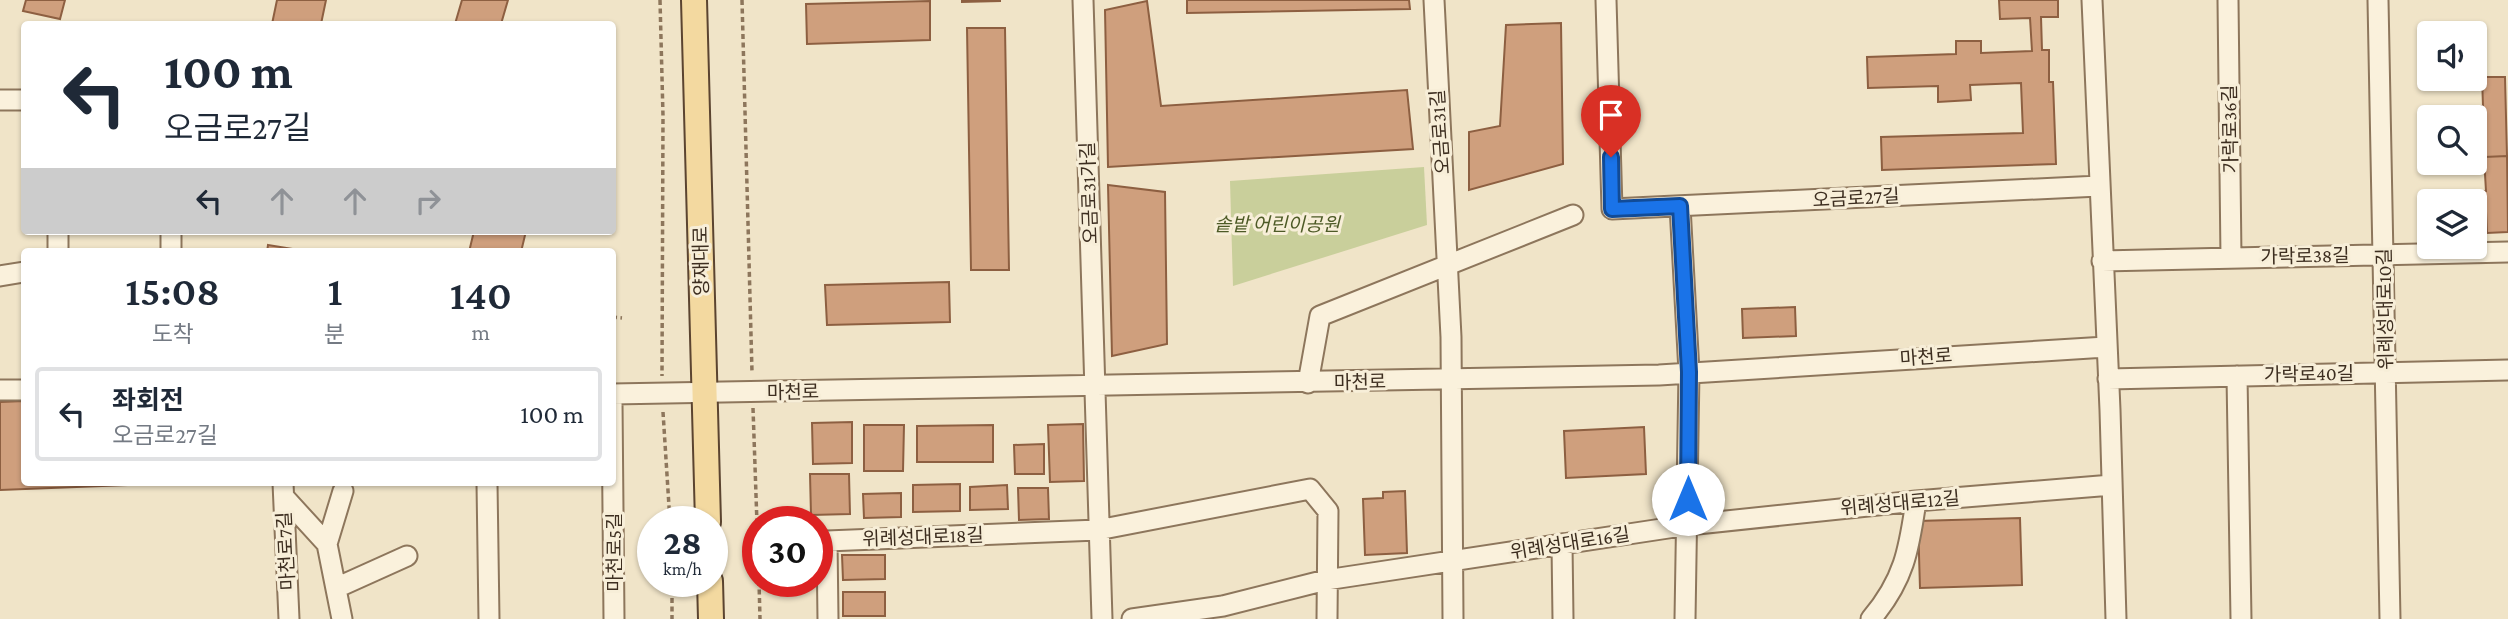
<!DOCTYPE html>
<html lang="ko">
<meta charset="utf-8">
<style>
:root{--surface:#fff;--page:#f2f2f3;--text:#1f2937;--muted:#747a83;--line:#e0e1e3}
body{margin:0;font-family:"Crimson Pro","Noto Sans KR",serif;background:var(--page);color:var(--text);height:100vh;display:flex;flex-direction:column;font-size:26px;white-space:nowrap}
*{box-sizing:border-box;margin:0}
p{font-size:23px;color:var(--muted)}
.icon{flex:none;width:38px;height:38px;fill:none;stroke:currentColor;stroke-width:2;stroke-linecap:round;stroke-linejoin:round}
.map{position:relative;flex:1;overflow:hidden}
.details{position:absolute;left:21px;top:248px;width:595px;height:238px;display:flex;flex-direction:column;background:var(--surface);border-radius:7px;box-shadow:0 2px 5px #0004}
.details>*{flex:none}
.hud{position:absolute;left:21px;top:21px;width:595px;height:214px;border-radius:7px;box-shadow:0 2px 5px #0004;background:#fff;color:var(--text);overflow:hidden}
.fabs{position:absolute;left:2417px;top:21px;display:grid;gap:14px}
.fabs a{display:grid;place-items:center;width:70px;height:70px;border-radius:7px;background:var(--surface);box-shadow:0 2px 5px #0004;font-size:35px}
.speed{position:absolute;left:637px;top:506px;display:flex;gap:14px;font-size:35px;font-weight:700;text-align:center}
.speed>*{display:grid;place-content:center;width:91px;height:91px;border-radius:50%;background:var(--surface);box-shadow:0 2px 5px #0004;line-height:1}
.speed small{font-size:18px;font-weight:400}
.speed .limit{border:10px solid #d22;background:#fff;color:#111}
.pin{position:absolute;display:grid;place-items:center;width:60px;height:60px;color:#fff;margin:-72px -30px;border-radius:50% 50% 50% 0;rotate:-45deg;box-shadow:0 0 7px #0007}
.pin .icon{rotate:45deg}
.me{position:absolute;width:77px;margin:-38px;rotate:0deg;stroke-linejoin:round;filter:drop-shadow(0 0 5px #0008)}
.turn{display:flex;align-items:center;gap:24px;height:147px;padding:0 28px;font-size:32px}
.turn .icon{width:91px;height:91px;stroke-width:2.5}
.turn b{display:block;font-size:49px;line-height:60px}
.lanes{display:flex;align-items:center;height:66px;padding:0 28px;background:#0003;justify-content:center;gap:35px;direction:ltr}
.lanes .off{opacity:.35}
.eta{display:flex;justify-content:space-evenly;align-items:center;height:119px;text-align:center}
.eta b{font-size:42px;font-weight:600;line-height:49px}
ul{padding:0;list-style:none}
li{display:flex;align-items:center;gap:21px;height:94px;margin:0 14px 10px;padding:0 14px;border:4px solid var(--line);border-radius:7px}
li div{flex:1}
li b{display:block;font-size:26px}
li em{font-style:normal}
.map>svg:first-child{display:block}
</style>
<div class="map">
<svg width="2508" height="619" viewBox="0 0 2508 619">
<rect width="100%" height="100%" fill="#f0e4c8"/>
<!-- green -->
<path fill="#c9cf9b" d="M1424,167L1427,225L1233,286L1230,181Z"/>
<!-- building -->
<path fill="#cf9f7d" stroke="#8d5f41" stroke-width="2" d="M26,0H65L60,19L23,11Z
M277,0H326L321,24H272Z
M462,0H508L501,24H455Z
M962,0H1000V1L962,2Z
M1187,0H1409L1410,9L1187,13Z
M1999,0H2058V17H2041L2042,50H2049V82H2053L2056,164L1882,170L1881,137L2023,133L2021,83L1970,85L1971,100L1938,102V86L1868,88L1867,57L1956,54V41H1981V53L2032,51L2030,18L2000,19Z
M930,1V40L807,44L806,4Z
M1147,1L1161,106L1407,90L1413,149L1108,167L1105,10Z
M1561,23L1563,164L1469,190V132L1500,126L1506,25Z
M967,28H1005L1009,270H971Z
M2482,77H2505L2507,156L2484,157L2483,127H2474V117H2462V107L2483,106Z
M2507,156L2508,232L2487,233L2486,211L2474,212V201H2465L2464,192L2486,191L2484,157Z
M1108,185L1165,192L1167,344L1112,356Z
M474,231H526L521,252H469Z
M268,245L311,252H267Z
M949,282L950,322L827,325L825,285Z
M1795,307L1796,336L1743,338L1742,309Z
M24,401V483H179L0,490V402Z
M852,422V463L813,464L812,423Z
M1083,424L1084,481L1050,482L1048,425Z
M864,425H904L903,471H864Z
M993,425V462H917V426Z
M1644,427L1646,474L1566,478L1564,431Z
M1044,444V474H1015L1014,445Z
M810,474H849L850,514L811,515Z
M960,484V511L913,512V485Z
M1007,485L1008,509L970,510V487Z
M1018,488H1048L1049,519L1019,520Z
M1405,491L1407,553L1365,555L1363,499L1383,498V492Z
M901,493V517L864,518L863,494Z
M2020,518L2022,585L1920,588L1918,521Z
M842,555H885V579L843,580Z
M843,592H885V616H843Z"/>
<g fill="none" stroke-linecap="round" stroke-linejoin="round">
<!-- minor casing -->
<g stroke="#8d765c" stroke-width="23">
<path id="minor" d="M1083,0L1102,619
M1434,0L1451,337L1453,619
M1606,0L1612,209L2099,186
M2092,0L2110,410L2116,619
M2228,0L2231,258
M2378,0L2390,619
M0,100H24
M1680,206L1689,372L1685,619
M58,231V252
M171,231V252
M2102,261L2508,252
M0,276L24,272
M2237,376L2241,619
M2108,379L2508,370
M1308,383L1320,316L1573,215
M0,390H24
M612,394L1659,375L2106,347
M612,402L614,619
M283,483L289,619
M487,483L489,619
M284,497L327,544L342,619
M327,544L343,491
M1562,544L1563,619
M336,588L407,556
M828,619L827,541L1098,530L1310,489L1328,511L1327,619
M1132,619L1223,606L1326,580L1688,525L1916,501L2112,485
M1871,619C1904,580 1909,550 1916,501"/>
</g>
<!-- major casing -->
<g stroke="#5b4430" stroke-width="28">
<path id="major" d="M694,0L708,522
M710,581L711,619"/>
</g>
<!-- path -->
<path stroke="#8d765c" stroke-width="3.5" stroke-dasharray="5 3.5" stroke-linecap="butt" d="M660,0L663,116L662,376
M742,0L752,372
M612,317L622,318
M753,408L758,553
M663,412L670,522
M672,581V619
M759,581L760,619"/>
<!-- minor -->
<use href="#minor" stroke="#faf1dc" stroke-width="19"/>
<!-- major -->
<use href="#major" stroke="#f3d9a0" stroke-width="24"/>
</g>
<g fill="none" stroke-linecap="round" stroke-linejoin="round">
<!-- route casing -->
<g stroke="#114b97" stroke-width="18">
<path id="route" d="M1611,157L1612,209L1680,206L1689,372L1688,499"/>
</g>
<!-- route -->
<use href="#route" stroke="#1a73e8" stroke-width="12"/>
</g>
<g text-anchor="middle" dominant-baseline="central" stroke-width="6" stroke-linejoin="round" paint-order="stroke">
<!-- street labels -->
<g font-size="19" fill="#3d2e20" stroke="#f7eed8">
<text transform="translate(2230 129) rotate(-91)">가락로36길</text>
<text transform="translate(1440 132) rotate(-94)">오금로31길</text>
<text transform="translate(1089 193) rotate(-92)">오금로31가길</text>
<text transform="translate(1856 198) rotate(-3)">오금로27길</text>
<text transform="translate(2305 256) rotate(-1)">가락로38길</text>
<text transform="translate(701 261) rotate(-91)">양재대로</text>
<text transform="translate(2385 309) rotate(-91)">위례성대로10길</text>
<text transform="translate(1926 357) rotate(-4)">마천로</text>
<text transform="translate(2309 374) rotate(-1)">가락로40길</text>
<text transform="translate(1360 382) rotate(-1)">마천로</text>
<text transform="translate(793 392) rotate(-1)">마천로</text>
<text transform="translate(1900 503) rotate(-5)">위례성대로12길</text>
<text transform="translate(923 537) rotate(-2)">위례성대로18길</text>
<text transform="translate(1570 543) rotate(-9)">위례성대로16길</text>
<text transform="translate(286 551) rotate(-93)">마천로7길</text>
<text transform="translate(614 552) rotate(-90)">마천로5길</text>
</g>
<!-- park labels -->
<g font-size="19" font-style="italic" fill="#4d5a26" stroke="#f7eed8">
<text x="1277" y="224">솥밭 어린이공원</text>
</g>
</g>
</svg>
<div class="fabs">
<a><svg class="icon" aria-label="sound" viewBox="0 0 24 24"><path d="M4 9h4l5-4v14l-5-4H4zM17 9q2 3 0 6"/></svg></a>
<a><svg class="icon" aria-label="search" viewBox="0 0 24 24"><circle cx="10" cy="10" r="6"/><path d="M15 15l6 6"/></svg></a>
<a><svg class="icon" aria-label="layers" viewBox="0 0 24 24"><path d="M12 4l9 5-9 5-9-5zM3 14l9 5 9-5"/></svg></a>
</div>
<div class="speed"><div>28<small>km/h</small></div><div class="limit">30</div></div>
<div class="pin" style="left:1611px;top:157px;background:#d93025"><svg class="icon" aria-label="arrive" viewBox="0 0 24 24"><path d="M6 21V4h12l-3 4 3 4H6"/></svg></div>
<svg class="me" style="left:1688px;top:499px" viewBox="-20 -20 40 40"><circle r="19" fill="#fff"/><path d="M0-13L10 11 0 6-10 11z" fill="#1a73e8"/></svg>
<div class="hud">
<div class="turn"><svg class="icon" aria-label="left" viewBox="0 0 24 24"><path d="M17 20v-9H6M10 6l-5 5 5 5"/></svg><div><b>100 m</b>오금로27길</div></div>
<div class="lanes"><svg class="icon" aria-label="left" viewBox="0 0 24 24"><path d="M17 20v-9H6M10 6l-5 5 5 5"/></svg><svg class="icon off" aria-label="ahead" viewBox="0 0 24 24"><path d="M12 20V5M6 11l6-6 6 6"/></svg><svg class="icon off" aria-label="ahead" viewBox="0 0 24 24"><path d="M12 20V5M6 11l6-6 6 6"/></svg><svg class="icon off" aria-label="right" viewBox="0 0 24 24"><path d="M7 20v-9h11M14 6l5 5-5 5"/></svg></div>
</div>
<section class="details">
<div class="eta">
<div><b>15:08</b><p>도착</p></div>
<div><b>1</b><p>분</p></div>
<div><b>140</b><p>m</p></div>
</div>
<ul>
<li><svg class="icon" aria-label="left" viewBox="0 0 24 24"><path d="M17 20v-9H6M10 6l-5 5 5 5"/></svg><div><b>좌회전</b><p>오금로27길</p></div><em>100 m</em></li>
</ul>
</section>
</div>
